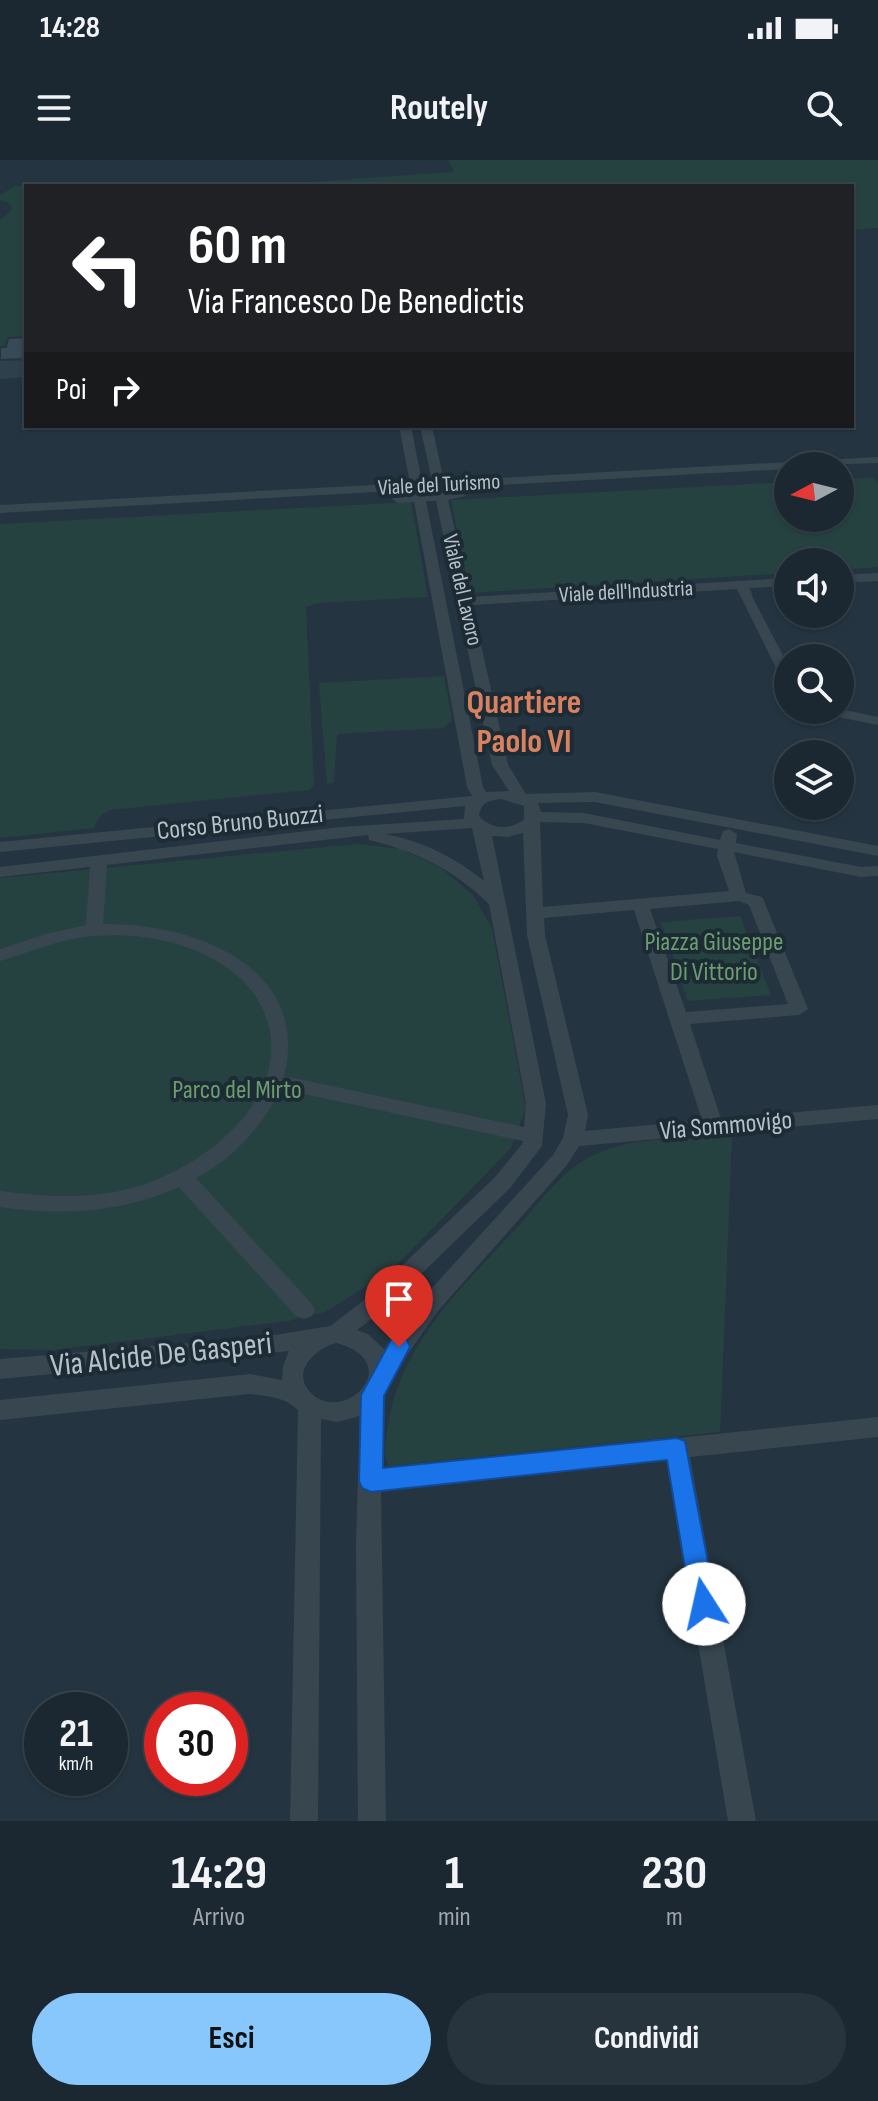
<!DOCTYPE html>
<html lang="it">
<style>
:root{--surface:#1b2831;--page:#28343d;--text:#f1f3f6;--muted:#a0a6ab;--line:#39444d;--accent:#88c7fc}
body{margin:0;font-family:"Sofia Sans Condensed",sans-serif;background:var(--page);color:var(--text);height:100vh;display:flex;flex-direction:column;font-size:30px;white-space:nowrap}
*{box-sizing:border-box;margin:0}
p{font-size:26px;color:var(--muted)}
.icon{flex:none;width:44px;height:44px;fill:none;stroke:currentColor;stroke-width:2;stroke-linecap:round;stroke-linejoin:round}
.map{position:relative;height:1661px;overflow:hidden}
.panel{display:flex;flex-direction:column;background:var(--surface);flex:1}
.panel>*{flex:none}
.guide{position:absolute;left:24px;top:24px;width:830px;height:244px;border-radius:0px;box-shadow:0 2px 6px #0004,0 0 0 2px var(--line);background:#202124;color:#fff;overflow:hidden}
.needle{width:52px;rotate:263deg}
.fabs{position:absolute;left:774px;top:292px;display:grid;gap:16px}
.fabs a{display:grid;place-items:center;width:80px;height:80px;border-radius:50%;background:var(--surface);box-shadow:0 2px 6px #0004,0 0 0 2px var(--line);font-size:40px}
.speed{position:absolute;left:24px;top:1532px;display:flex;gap:16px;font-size:40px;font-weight:700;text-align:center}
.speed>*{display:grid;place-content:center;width:104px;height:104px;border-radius:50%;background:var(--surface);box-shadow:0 2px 6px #0004,0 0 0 2px var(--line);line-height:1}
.speed small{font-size:20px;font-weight:400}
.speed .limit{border:12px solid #d22;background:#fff;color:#111}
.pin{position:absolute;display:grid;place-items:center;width:68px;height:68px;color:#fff;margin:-82px -34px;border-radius:50% 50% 50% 0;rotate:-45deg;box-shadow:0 0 8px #0007}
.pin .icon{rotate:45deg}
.me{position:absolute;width:88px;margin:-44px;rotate:350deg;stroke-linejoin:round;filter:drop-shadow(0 0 6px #0008)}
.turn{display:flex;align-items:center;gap:28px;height:168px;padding:0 32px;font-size:36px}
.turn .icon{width:104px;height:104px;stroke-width:2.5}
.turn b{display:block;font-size:56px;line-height:68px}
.then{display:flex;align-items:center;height:76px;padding:0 32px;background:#0003;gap:16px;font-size:30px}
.eta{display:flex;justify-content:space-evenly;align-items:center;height:136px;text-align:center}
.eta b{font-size:48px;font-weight:700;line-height:56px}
.action{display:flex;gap:16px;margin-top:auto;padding:16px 32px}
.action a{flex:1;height:92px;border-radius:48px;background:var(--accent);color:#111;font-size:32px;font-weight:700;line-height:92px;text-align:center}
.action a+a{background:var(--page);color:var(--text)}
.status{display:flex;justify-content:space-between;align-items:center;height:56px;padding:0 40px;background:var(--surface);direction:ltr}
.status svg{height:22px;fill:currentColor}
header{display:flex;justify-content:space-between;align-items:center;height:104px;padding:0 32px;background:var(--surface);font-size:36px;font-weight:700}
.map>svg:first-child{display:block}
</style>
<div class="status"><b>14:28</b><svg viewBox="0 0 49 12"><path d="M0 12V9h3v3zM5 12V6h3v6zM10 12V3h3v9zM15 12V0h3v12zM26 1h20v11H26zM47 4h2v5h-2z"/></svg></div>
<header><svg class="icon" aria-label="menu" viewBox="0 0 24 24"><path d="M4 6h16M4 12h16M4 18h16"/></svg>Routely<svg class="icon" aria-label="search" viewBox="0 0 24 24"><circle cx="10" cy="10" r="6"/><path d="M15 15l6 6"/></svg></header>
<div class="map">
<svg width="878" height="1661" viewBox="0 0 878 1661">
<rect width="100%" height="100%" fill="#243541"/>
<!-- green -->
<path fill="#264240" d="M448,0H878V68L852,70V26H26V187L0,188V60L12,50L11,44L0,40V35L16,26L281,24L454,12Z
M874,318L878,324V407L840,410V402H788V413L470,433L451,340L788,322V358H840V319Z
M411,342L428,437L318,443L306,447L314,626L309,630L110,650L99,657L94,668L0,678V364Z
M444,516L452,560L443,568L337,574L334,623L327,624L319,523Z
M357,684L401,689L441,708L473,735L492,769L526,948L511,988L392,1110L325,1152L288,1161L53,1190L0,1189V718Z
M740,756L771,835L688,841L661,762Z
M732,977L720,1272L389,1306C382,1295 386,1278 388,1265C402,1182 461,1128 515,1070C538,1044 562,1010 594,995C634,975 689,980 732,977Z"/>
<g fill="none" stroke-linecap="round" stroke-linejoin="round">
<!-- minor -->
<path fill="#384650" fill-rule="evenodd" d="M399,266H411L422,322L432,321L420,266H432L444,321L878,297V303L788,306V309L445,328L447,333L460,332L466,336L448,340L470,437L788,418V426L750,428L753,438L788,505V522L781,518L737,429L472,445L508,605L526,634L595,632L878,686V696L595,642L538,643L541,652L584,653L720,680L723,671L729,669L737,674L736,683L861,707L878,706V716L861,717L734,692L746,733L762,737L764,741L808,849L799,855L690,864L721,959L878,945V959L579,986L567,1005L438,1151L390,1219L383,1235L382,1309L878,1257V1277L690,1297L756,1661H728L667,1300L381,1331L386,1661H358L356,1384L360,1256L337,1262L321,1259L318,1661H290L298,1250C285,1237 267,1236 250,1234L0,1260V1240L250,1214L282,1220L283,1206L289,1191L0,1219V1199L263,1177L330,1166L371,1135L496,1016L522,984L523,981L281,929C261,967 235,998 196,1018L312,1144L315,1150L312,1156L304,1159L296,1156L179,1027C121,1053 62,1056 0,1047V1031C46,1037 94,1040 139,1026C205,1005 292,939 267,860C259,834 240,815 217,801C180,780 137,773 94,776C61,778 31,792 0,801V789L46,774L86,765L90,707L0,717V707L341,667L464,659L465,646L0,692V682L472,636L467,627L414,342L398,343L392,339L398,335H412L411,330L0,353V345L410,323ZM434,328L435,334H424L423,329ZM426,341H436L492,605L509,631L486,632L483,627ZM501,639L524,646V660C508,670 493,670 479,656C481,642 488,641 501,639ZM540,662L584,663L718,689L717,696L729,731L543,747ZM472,668L484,721C455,697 422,681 385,674ZM523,673L527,775L568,955L563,978L553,995L422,1139L385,1190L368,1174L357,1170L387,1147L510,1028L542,986L546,943L492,676L508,677ZM368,675L369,680C417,692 453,709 489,744L526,943L524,967L284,916C312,806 191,762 103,764L107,705ZM739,741L749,745L788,844L686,852L650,749ZM634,750L702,960L585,971L588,955L545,775L544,758ZM336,1183C408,1202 344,1266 311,1233C290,1212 315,1189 336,1183Z
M878,413V421L840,423V415Z
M840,549L878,557V565L823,554L816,550Z"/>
</g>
<!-- wall -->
<path fill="#2e404b" d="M26,177V217L0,219V187H6Z"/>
<!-- building -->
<path fill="#364a57" stroke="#26343d" stroke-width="2" d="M26,177V199L0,200V187H6L8,178Z"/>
<!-- route -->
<path fill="#1a73e8" stroke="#114b97" stroke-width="2" d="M399,1177L407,1180L410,1187L384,1236L383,1308L677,1278L685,1281L716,1444L713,1452L704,1456L694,1452L691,1444L667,1300L371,1332L362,1328L359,1321L361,1235L391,1180Z"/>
<g text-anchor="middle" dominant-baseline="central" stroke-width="8" stroke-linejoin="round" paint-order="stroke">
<!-- far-street labels -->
<g font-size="22" fill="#b5c1cb" stroke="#1d2b35">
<text transform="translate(439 325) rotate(-3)">Viale del Turismo</text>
<text transform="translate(462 430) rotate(77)">Viale del Lavoro</text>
<text transform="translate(626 432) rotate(-3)">Viale dell'Industria</text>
</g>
<!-- street labels -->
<g font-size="26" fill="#b5c1cb" stroke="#1d2b35">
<text transform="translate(240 663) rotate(-6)">Corso Bruno Buozzi</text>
<text transform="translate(726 966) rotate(-5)">Via Sommovigo</text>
</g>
<!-- park labels -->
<g font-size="26" fill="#6b9d6e" stroke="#1d2b35">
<text x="714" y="782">Piazza Giuseppe<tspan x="714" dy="30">Di Vittorio</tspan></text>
<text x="237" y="930">Parco del Mirto</text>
</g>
<!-- near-street labels -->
<g font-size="32" fill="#b5c1cb" stroke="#1d2b35">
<text transform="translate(161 1195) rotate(-6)">Via Alcide De Gasperi</text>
</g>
<!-- district labels -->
<g font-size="34" font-weight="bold" fill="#da8260" stroke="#1d2b35">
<text x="524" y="542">Quartiere<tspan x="524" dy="39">Paolo VI</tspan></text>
</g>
</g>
</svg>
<div class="fabs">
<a><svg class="needle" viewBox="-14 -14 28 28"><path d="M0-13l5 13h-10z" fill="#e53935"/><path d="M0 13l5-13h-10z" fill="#a0a6ab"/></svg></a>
<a><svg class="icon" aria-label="sound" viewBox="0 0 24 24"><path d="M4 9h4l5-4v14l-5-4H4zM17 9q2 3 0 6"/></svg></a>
<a><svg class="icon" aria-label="search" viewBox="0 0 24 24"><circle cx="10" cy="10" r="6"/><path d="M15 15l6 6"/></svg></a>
<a><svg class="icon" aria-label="layers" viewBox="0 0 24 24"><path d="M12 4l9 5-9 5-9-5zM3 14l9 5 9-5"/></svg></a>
</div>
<div class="speed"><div>21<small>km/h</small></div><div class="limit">30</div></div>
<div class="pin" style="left:399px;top:1187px;background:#d93025"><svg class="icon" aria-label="arrive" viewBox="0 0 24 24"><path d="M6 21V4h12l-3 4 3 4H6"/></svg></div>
<svg class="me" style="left:704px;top:1444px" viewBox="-20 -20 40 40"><circle r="19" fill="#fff"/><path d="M0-13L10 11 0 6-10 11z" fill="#1a73e8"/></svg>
<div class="guide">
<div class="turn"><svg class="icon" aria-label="left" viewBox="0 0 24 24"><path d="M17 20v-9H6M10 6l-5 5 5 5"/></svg><div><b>60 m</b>Via Francesco De Benedictis</div></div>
<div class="then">Poi<svg class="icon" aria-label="right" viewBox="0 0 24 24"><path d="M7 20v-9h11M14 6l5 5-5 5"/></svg></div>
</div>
</div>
<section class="panel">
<div class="eta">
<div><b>14:29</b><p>Arrivo</p></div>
<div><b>1</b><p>min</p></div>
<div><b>230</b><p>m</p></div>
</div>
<div class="action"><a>Esci</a><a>Condividi</a></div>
</section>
